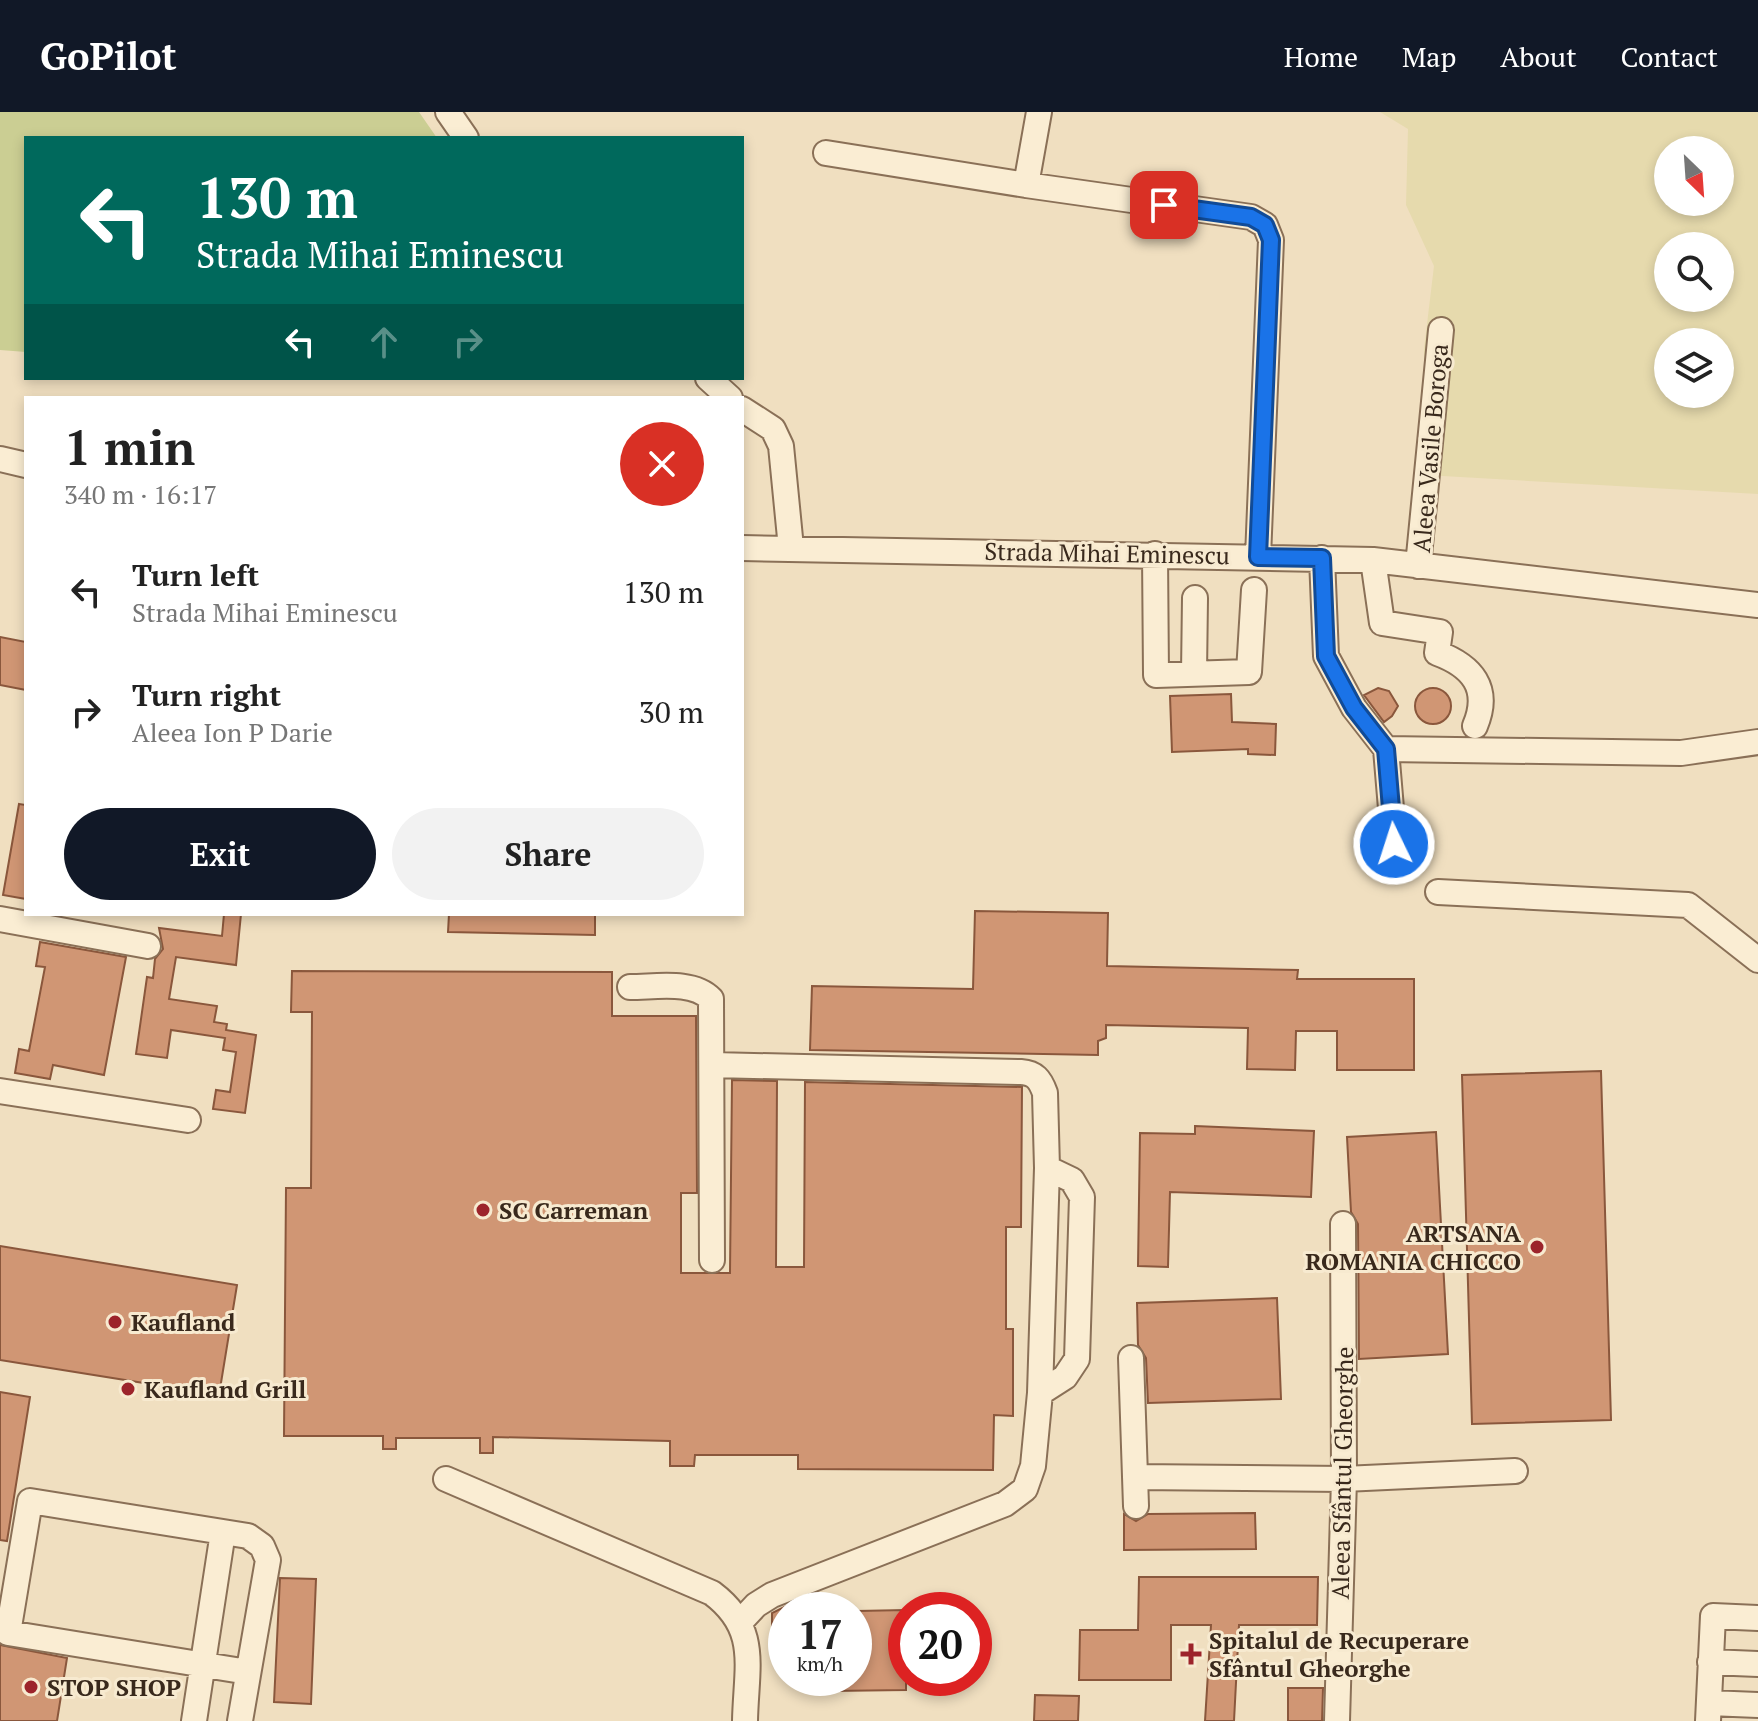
<!DOCTYPE html>
<meta charset="utf-8">
<style>
:root{--surface:#fff;--page:#f2f2f2;--text:#222;--muted:#767676;--accent:#111827}
body{margin:0;font-family:"PT Serif",serif;background:var(--page);color:var(--text);height:100vh;display:flex;flex-direction:column;font-size:30px;white-space:nowrap}
*{box-sizing:border-box;margin:0}
p{font-size:26px;color:var(--muted)}
.icon{flex:none;width:44px;height:44px;fill:none;stroke:currentColor;stroke-width:2;stroke-linecap:round;stroke-linejoin:round}
.map{position:relative;flex:1;overflow:hidden}
.drawer{position:absolute;left:24px;top:284px;width:720px;height:520px;display:flex;flex-direction:column;background:var(--surface);border-radius:0px;box-shadow:0 4px 12px #0003}
.drawer>*{flex:none}
.banner{position:absolute;left:24px;top:24px;width:720px;height:244px;border-radius:0px;box-shadow:0 4px 12px #0003;background:#00695c;color:#fff;overflow:hidden}
.needle{width:52px;rotate:155deg}
.fabs{position:absolute;left:1654px;top:24px;display:grid;gap:16px}
.fabs a{display:grid;place-items:center;width:80px;height:80px;border-radius:50%;background:var(--surface);box-shadow:0 4px 12px #0003;font-size:40px}
.speed{position:absolute;left:768px;top:1480px;display:flex;gap:16px;font-size:40px;font-weight:700;text-align:center}
.speed>*{display:grid;place-content:center;width:104px;height:104px;border-radius:50%;background:var(--surface);box-shadow:0 4px 12px #0003;line-height:1}
.speed small{font-size:20px;font-weight:400}
.speed .limit{border:12px solid #d22;background:#fff;color:#111}
.pin{position:absolute;display:grid;place-items:center;width:68px;height:68px;color:#fff;margin:-34px;border-radius:16px;box-shadow:0 4px 12px #0006}
.me{position:absolute;width:88px;margin:-44px;rotate:356deg;stroke-linejoin:round;filter:drop-shadow(0 0 6px #0008)}
.turn{display:flex;align-items:center;gap:28px;height:168px;padding:0 40px;font-size:36px}
.turn .icon{width:104px;height:104px;stroke-width:2.5}
.turn b{display:block;font-size:56px;line-height:68px}
.lanes{display:flex;align-items:center;height:76px;padding:0 40px;background:#0003;justify-content:center;gap:40px;direction:ltr}
.lanes .off{opacity:.35}
.round{display:grid;place-items:center;flex:none;width:84px;height:84px;border-radius:42px;background:var(--page)}
.head{display:flex;align-items:center;justify-content:space-between;height:136px;padding:0 40px}
h1{font-size:48px;font-weight:700;line-height:60px}
.primary-button{display:flex;gap:16px;margin-top:auto;padding:16px 40px}
.primary-button a{flex:1;height:92px;border-radius:48px;background:var(--accent);color:#fff;font-size:32px;font-weight:700;line-height:92px;text-align:center}
.primary-button a+a{background:var(--page);color:var(--text)}
ul{padding:0;list-style:none}
li{display:flex;align-items:center;gap:24px;height:120px;padding:0 40px}
li div{flex:1}
li b{display:block;font-size:30px}
li em{font-style:normal}
header{display:flex;align-items:center;gap:48px;box-sizing:border-box;height:112px;padding:0 40px;background:var(--accent);color:#fff}
header strong{font-size:38px}
nav{display:flex;gap:44px;margin-inline-start:auto;font-size:28px}
.map>svg:first-child{display:block}
</style>
<header>
<strong>GoPilot</strong>
<nav><a>Home</a><a>Map</a><a>About</a><a>Contact</a></nav>
</header>
<div class="map">
<svg width="1758" height="1609" viewBox="0 0 1758 1609">
<rect width="100%" height="100%" fill="#f0dfc0"/>
<!-- farmland -->
<path fill="#e6daad" fill-rule="evenodd" d="M1380,0H1758V382L1425,363L1424,237L1434,154L1406,93L1408,17ZM1668,38H1720V90H1668ZM1668,134H1720V186H1668ZM1668,230H1720V282H1668Z"/>
<!-- green -->
<path fill="#cbce93" d="M0,0H419L437,26H26V240L0,238Z"/>
<!-- building -->
<path fill="#d09674" stroke="#8a573c" stroke-width="2" d="M0,525L26,530V578L0,573Z
M1415 594a18 18 0 1 1 36 0a18 18 0 1 1-36 0Z
M1378,576L1389,579L1398,594L1392,604L1384,610L1364,583Z
M1231,582L1232,610L1276,612L1275,643L1248,642V637L1172,640L1170,584Z
M19,692L26,693V787L3,783Z
M975,799L1108,801L1107,854L1298,858L1297,867H1414V958H1337V919H1296L1295,958L1247,957L1248,916L1106,913V926L1098,929V943L810,938L812,874L973,877Z
M224,802H241L236,853L176,845L169,887L217,894L214,910L227,912L226,918L256,923L245,1001L213,997L216,978L230,980L236,940L223,938L225,926L171,918L167,946L136,942L147,865L153,866L155,847L163,837L159,816L222,824Z
M449,802H595V823L448,820Z
M40,830L126,845L104,963L53,953L50,967L15,961L19,937L29,939L45,855L36,854Z
M292,859L612,860V904H696L697,1081H681V1161H730L732,968L777,969L776,1155H804L805,970L1022,975L1021,1115H1006V1217H1013V1304L994,1303L993,1358L798,1357V1343H695L694,1354H670V1329L493,1325V1341H480V1326H396V1337H383V1324H284L286,1076H311L312,900H291Z
M1601,959L1611,1308L1472,1312L1462,963Z
M1195,1014L1314,1019L1311,1085L1170,1080L1168,1155L1138,1154L1140,1021L1195,1022Z
M1436,1020L1448,1242L1359,1247L1358,1112L1351,1100L1347,1025Z
M0,1134L237,1173L219,1283L0,1248Z
M1277,1186L1281,1287L1148,1291L1146,1246L1138,1233L1137,1191Z
M0,1280L30,1285L7,1429L0,1428Z
M1255,1401L1256,1437L1124,1438V1402L1136,1409L1148,1402Z
M1139,1465H1318L1317,1513H1239L1234,1609H1205L1211,1513H1171V1568H1079L1080,1518H1138Z
M280,1466L316,1467L311,1592L274,1590Z
M786,1494V1548H772V1501Z
M906,1498V1578L831,1579V1566H854L857,1499Z
M0,1533L67,1546L57,1609H0Z
M1288,1576H1323L1322,1609H1288Z
M1035,1583L1079,1584L1078,1609H1034Z"/>
<g fill="none" stroke-linecap="round" stroke-linejoin="round">
<!-- minor casing -->
<g stroke="#8a7057" stroke-width="28">
<path id="minor" d="M448,0L466,26
M1039,0L1026,73L1251,105L1265,113L1271,128L1258,445
M826,41L1026,73
M708,266L730,286
M742,297L773,317L781,334L791,436
M0,347L26,353
M742,436L1373,448L1758,493
M1155,442L1156,563L1249,560L1254,478
M1322,446L1326,544L1354,596L1386,637L1394,732
M1373,448L1382,511L1440,520L1437,541C1472,554 1491,576 1475,614
M1418,454L1441,218
M1194,561L1195,486
M1386,637L1681,641L1758,630
M1438,780L1688,793L1758,848
M0,807L148,834
M630,875C656,875 693,868 711,887L712,1148
M713,953L1021,960C1035,961 1040,967 1045,981L1047,1056L1040,1281L1033,1354L1025,1377L1005,1392L772,1483L756,1493L741,1509
M0,979L188,1008
M1131,1246L1136,1394
M1040,1281L1065,1265L1077,1247L1082,1085L1072,1068L1047,1056
M1135,1365L1344,1367L1515,1359
M446,1367L712,1481C760,1517 746,1555 745,1609
M1710,1550L1758,1552
M1709,1591L1758,1593
M194,1609L223,1420
M240,1609L268,1448L262,1434L248,1424L30,1389L8,1521L248,1560
M1337,1609L1344,1367L1343,1112
M1708,1609L1713,1504L1758,1506"/>
</g>
<!-- minor -->
<use href="#minor" stroke="#faedd3" stroke-width="24"/>
</g>
<g fill="none" stroke-linecap="round" stroke-linejoin="round">
<!-- route casing -->
<g stroke="#114b97" stroke-width="20">
<path id="route" d="M1164,93L1251,105L1265,113L1271,128L1258,445L1322,446L1326,544L1354,596L1386,637L1394,732"/>
</g>
<!-- route -->
<use href="#route" stroke="#1a73e8" stroke-width="14"/>
</g>
<!-- markers -->
<g fill="#9c242b" stroke="#f7ead0" stroke-width="3">
<circle cx="483" cy="1098" r="8"/>
<circle cx="1537" cy="1135" r="8"/>
<circle cx="115" cy="1210" r="8"/>
<circle cx="128" cy="1277" r="8"/>
<path d="M1187 1530h8v8h8v8h-8v8h-8v-8h-8v-8h8z"/>
<circle cx="31" cy="1575" r="8"/>
</g>
<g text-anchor="middle" dominant-baseline="central" stroke-width="6" stroke-linejoin="round" paint-order="stroke">
<!-- street labels -->
<g font-size="24" fill="#39291c" stroke="#f7ead0">
<text transform="translate(1430 336) rotate(-85)">Aleea Vasile Boroga</text>
<text transform="translate(1107 441) rotate(1)">Strada Mihai Eminescu</text>
<text transform="translate(1342 1361) rotate(-89)">Aleea Sfântul Gheorghe</text>
</g>
<!-- poi labels -->
<g font-size="24" font-weight="bold" fill="#39291c" stroke="#f7ead0" text-anchor="start">
<text x="499" y="1098">SC Carreman</text>
<text x="1521" y="1121" text-anchor="end">ARTSANA<tspan x="1521" dy="28">ROMANIA CHICCO</tspan></text>
<text x="131" y="1210">Kaufland</text>
<text x="144" y="1277">Kaufland Grill</text>
<text x="1209" y="1528">Spitalul de Recuperare<tspan x="1209" dy="28">Sfântul Gheorghe</tspan></text>
<text x="47" y="1575">STOP SHOP</text>
</g>
</g>
</svg>
<div class="fabs">
<a><svg class="needle" viewBox="-14 -14 28 28"><path d="M0-13l5 13h-10z" fill="#e53935"/><path d="M0 13l5-13h-10z" fill="#767676"/></svg></a>
<a><svg class="icon" aria-label="search" viewBox="0 0 24 24"><circle cx="10" cy="10" r="6"/><path d="M15 15l6 6"/></svg></a>
<a><svg class="icon" aria-label="layers" viewBox="0 0 24 24"><path d="M12 4l9 5-9 5-9-5zM3 14l9 5 9-5"/></svg></a>
</div>
<div class="speed"><div>17<small>km/h</small></div><div class="limit">20</div></div>
<div class="pin" style="left:1164px;top:93px;background:#d93025"><svg class="icon" aria-label="arrive" viewBox="0 0 24 24"><path d="M6 21V4h12l-3 4 3 4H6"/></svg></div>
<svg class="me" style="left:1394px;top:732px" viewBox="-20 -20 40 40"><circle r="17" fill="#1a73e8" stroke="#fff" stroke-width="3"/><path d="M0-11L8 9 0 5-8 9z" fill="#fff"/></svg>
<div class="banner">
<div class="turn"><svg class="icon" aria-label="left" viewBox="0 0 24 24"><path d="M17 20v-9H6M10 6l-5 5 5 5"/></svg><div><b>130 m</b>Strada Mihai Eminescu</div></div>
<div class="lanes"><svg class="icon" aria-label="left" viewBox="0 0 24 24"><path d="M17 20v-9H6M10 6l-5 5 5 5"/></svg><svg class="icon off" aria-label="ahead" viewBox="0 0 24 24"><path d="M12 20V5M6 11l6-6 6 6"/></svg><svg class="icon off" aria-label="right" viewBox="0 0 24 24"><path d="M7 20v-9h11M14 6l5 5-5 5"/></svg></div>
</div>
<section class="drawer">
<div class="head"><div><h1>1 min</h1><p>340 m · 16:17</p></div><a class="round" style="background:#d93025;color:#fff"><svg class="icon" aria-label="close" viewBox="0 0 24 24"><path d="M6 6l12 12M18 6L6 18"/></svg></a></div>
<ul>
<li><svg class="icon" aria-label="left" viewBox="0 0 24 24"><path d="M17 20v-9H6M10 6l-5 5 5 5"/></svg><div><b>Turn left</b><p>Strada Mihai Eminescu</p></div><em>130 m</em></li>
<li><svg class="icon" aria-label="right" viewBox="0 0 24 24"><path d="M7 20v-9h11M14 6l5 5-5 5"/></svg><div><b>Turn right</b><p>Aleea Ion P Darie</p></div><em>30 m</em></li>
</ul>
<div class="primary-button"><a>Exit</a><a>Share</a></div>
</section>
</div>
